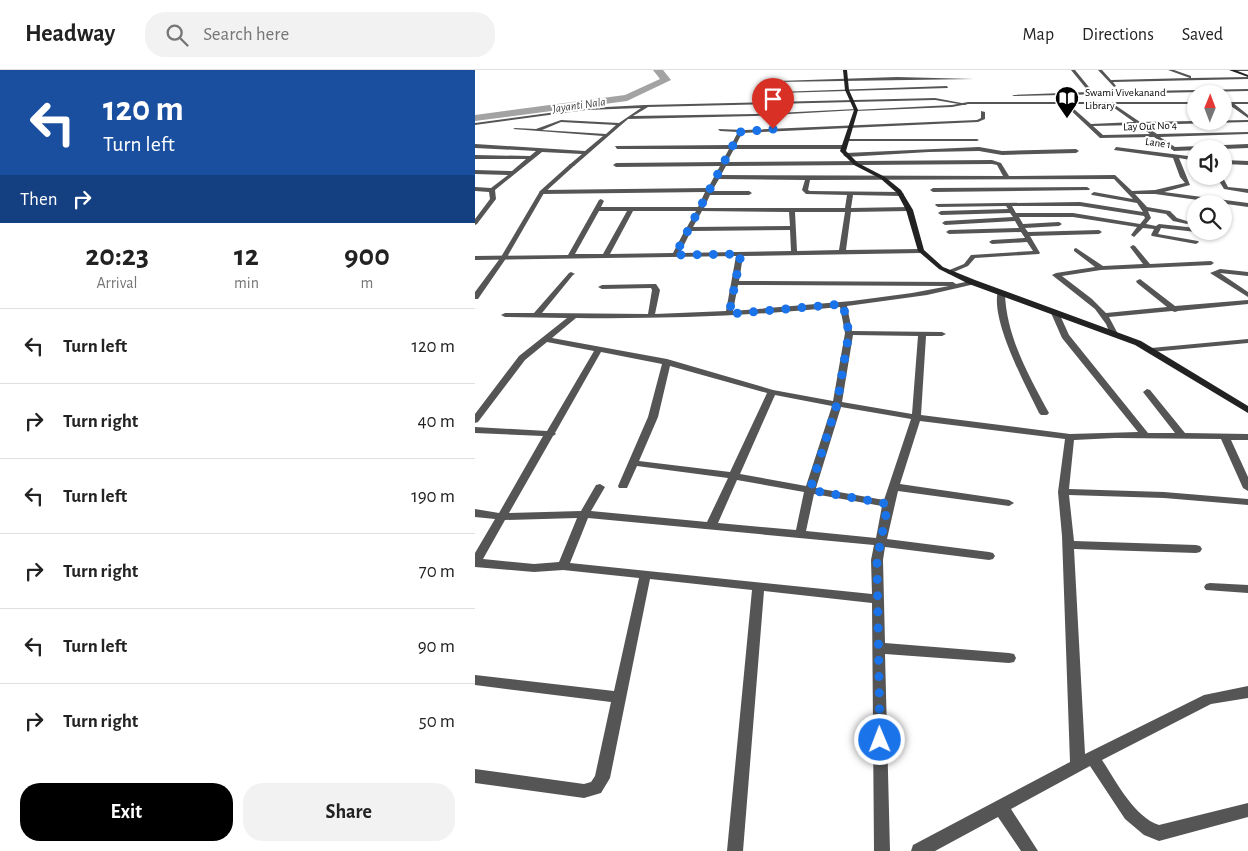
<!DOCTYPE html>
<style>
:root{--surface:#fff;--page:#f2f2f2;--text:#222;--muted:#767676;--line:#e0e0e0;--accent:#000}
body{margin:0;font-family:"Alegreya Sans",sans-serif;background:var(--page);color:var(--text);height:100vh;display:flex;flex-direction:column;font-size:19px;white-space:nowrap}
*{box-sizing:border-box;margin:0}
p{font-size:16px;color:var(--muted)}
.icon{flex:none;width:28px;height:28px;fill:none;stroke:currentColor;stroke-width:2;stroke-linecap:round;stroke-linejoin:round}
.map{position:relative;flex:1;overflow:hidden}
.side{display:flex;flex-direction:column;background:var(--surface);width:475px}
.side>*{flex:none}
.banner{background:#1a4fa0;color:#fff;overflow:hidden}
.needle{width:32px;rotate:1deg}
.tools{position:absolute;left:712px;top:15px;display:grid;gap:10px}
.tools a{display:grid;place-items:center;width:45px;height:45px;border-radius:50%;background:var(--surface);box-shadow:0 1px 4px #0004;font-size:25px}
.pin{position:absolute;display:grid;place-items:center;width:42px;height:42px;color:#fff;margin:-51px -21px;border-radius:50% 50% 50% 0;rotate:-45deg;box-shadow:0 0 5px #0007}
.pin .icon{rotate:45deg}
.me{position:absolute;width:55px;margin:-28px;rotate:359deg;stroke-linejoin:round;filter:drop-shadow(0 0 4px #0008)}
.turn{display:flex;align-items:center;gap:18px;height:105px;padding:0 20px;font-size:22px}
.turn .icon{width:65px;height:65px;stroke-width:2.5}
.turn b{display:block;font-size:35px;line-height:42px}
.then{display:flex;align-items:center;height:48px;padding:0 20px;background:#0003;gap:10px;font-size:19px}
.eta{display:flex;justify-content:space-evenly;align-items:center;height:85px;text-align:center}
.eta b{font-size:30px;font-weight:700;line-height:35px}
.primary-button{display:flex;gap:10px;margin-top:auto;padding:10px 20px}
.primary-button a{flex:1;height:58px;border-radius:20px;background:var(--accent);color:#fff;font-size:20px;font-weight:700;line-height:58px;text-align:center}
.primary-button a+a{background:var(--page);color:var(--text)}
ul{padding:0;list-style:none}
li{display:flex;align-items:center;gap:15px;height:75px;padding:0 20px;border-top:1px solid var(--line)}
li div{flex:1}
li b{display:block;font-size:19px}
li em{font-style:normal}
header{display:flex;align-items:center;gap:30px;box-sizing:border-box;height:70px;padding:0 25px;background:var(--surface);border-bottom:1px solid var(--line)}
header strong{font-size:24px}
nav{display:flex;gap:28px;margin-inline-start:auto;font-size:18px}
.search{width:350px;height:45px;background:var(--page);display:flex;align-items:center;gap:12px;box-sizing:border-box;padding:0 18px;border-radius:20px;color:var(--muted);font-size:19px}
main{display:flex;flex:1;min-height:0}
.map>svg:first-child{display:block}
</style>
<header>
<strong>Headway</strong>
<div class="search"><svg class="icon" aria-label="search" viewBox="0 0 24 24"><circle cx="10" cy="10" r="6"/><path d="M15 15l6 6"/></svg>Search here</div>
<nav><a>Map</a><a>Directions</a><a>Saved</a></nav>
</header>
<main>
<section class="side">
<div class="banner">
<div class="turn"><svg class="icon" aria-label="left" viewBox="0 0 24 24"><path d="M17 20v-9H6M10 6l-5 5 5 5"/></svg><div><b>120 m</b>Turn left</div></div>
<div class="then">Then<svg class="icon" aria-label="right" viewBox="0 0 24 24"><path d="M7 20v-9h11M14 6l5 5-5 5"/></svg></div>
</div>
<div class="eta">
<div><b>20:23</b><p>Arrival</p></div>
<div><b>12</b><p>min</p></div>
<div><b>900</b><p>m</p></div>
</div>
<ul>
<li><svg class="icon" aria-label="left" viewBox="0 0 24 24"><path d="M17 20v-9H6M10 6l-5 5 5 5"/></svg><div><b>Turn left</b></div><em>120 m</em></li>
<li><svg class="icon" aria-label="right" viewBox="0 0 24 24"><path d="M7 20v-9h11M14 6l5 5-5 5"/></svg><div><b>Turn right</b></div><em>40 m</em></li>
<li><svg class="icon" aria-label="left" viewBox="0 0 24 24"><path d="M17 20v-9H6M10 6l-5 5 5 5"/></svg><div><b>Turn left</b></div><em>190 m</em></li>
<li><svg class="icon" aria-label="right" viewBox="0 0 24 24"><path d="M7 20v-9h11M14 6l5 5-5 5"/></svg><div><b>Turn right</b></div><em>70 m</em></li>
<li><svg class="icon" aria-label="left" viewBox="0 0 24 24"><path d="M17 20v-9H6M10 6l-5 5 5 5"/></svg><div><b>Turn left</b></div><em>90 m</em></li>
<li><svg class="icon" aria-label="right" viewBox="0 0 24 24"><path d="M7 20v-9h11M14 6l5 5-5 5"/></svg><div><b>Turn right</b></div><em>50 m</em></li>
</ul>
<div class="primary-button"><a>Exit</a><a>Share</a></div>
</section>
<div class="map">
<svg width="773" height="781" viewBox="0 0 773 781">
<rect width="100%" height="100%" fill="#fff"/>
<g fill="none" stroke-linecap="round" stroke-linejoin="round">
<!-- river -->
<path fill="#a3a3a3" fill-rule="evenodd" d="M178,0H188L196,10L152,31L0,51V45L150,25L185,9Z"/>
<!-- minor -->
<path fill="#555" fill-rule="evenodd" d="M596,0H600L618,22L773,19V21L539,26L537,25L614,22Z
M623,0H627L636,10L715,8L693,0H699L716,6V8L773,7V9L638,12L641,16L639,17Z
M759,0H773V1H758Z
M422,7L499,9L301,12L303,11Z
M472,16L473,18L304,23L302,22Z
M460,28L492,34L490,35L460,30L173,37L158,46L280,44L381,39L383,40L280,46L153,49L99,96L94,95L107,84L67,82L20,120L21,129L2,154L0,155V149L15,129L14,122L0,121V117L16,118L33,105L0,104V100L37,101L51,89H0V85L55,86L61,81L0,78V74L110,81L128,66L38,59L40,58L61,59L86,50L144,53L166,38L111,40L0,55V53L111,38L170,35ZM86,52L141,55L131,64L67,60Z
M591,32L616,54L659,52L635,35L637,33L665,52L773,50V52L669,55L682,64L773,62V64L685,67L700,77L773,74V78L699,81L679,67L625,68L589,34ZM663,55L675,64L628,65L618,56Z
M753,32H757L773,45V48L753,34Z
M506,41L510,42V49L503,52L267,63L261,75H368L371,77L368,79H259L252,92L517,90L526,93L534,106L640,105L657,121L680,120L710,113L705,107L698,88L639,80L641,77L721,87V91L704,88L715,115L689,122L773,133V137L680,124H660L672,137L695,141L702,148L715,152L712,154L698,151L691,144L673,141L676,148L671,154L681,156L684,154L721,158V161H723L721,162L686,158L683,164L723,171L724,172L721,174L677,166L676,165L679,159L668,158L659,167L656,165L662,157L598,147H544L548,154L584,152L587,154L584,156L550,158L553,162L624,160L627,162L624,164L555,166L565,183L564,184L500,188L493,196L474,204L472,203V201L489,194L496,185L558,181L552,172L517,174L514,172L517,170L550,168L546,162L474,164L471,162L474,160L544,158L540,151L470,155L467,153L470,151L538,147L535,143L466,145L463,143L466,141L533,139L531,136L463,137L460,135L461,134L605,132L668,142L662,133L617,125L616,124L619,122L658,129L639,109L335,110L333,120L335,121L426,122L429,124L426,126L378,125L376,138L434,137L437,139L434,141L376,142L371,180L446,179L449,181L446,183L268,186L264,211L478,212L481,214L500,210V214L452,225L372,236L377,261L467,262L471,264L467,266H451L446,345L595,364L663,362L587,268L576,243L580,241L584,243L594,265L673,363H700L668,322L672,319L675,320L710,363L773,364V370H756L773,407V421L768,418L746,369L640,368L599,370L594,419L689,422L773,429V435L689,428L594,425L599,471L721,475L725,476L727,479L725,482L721,483L599,479L610,684L729,625L773,616V628L736,634L627,690C641,711 659,747 684,755L773,733V747L684,771L669,765L650,749L615,696L536,739L563,781H546L523,747L460,781H436L438,775L595,692L587,466L583,422L590,369L445,351L425,414L534,430L539,433L534,436L423,421L412,469L514,482L518,483L520,486L518,489L514,490L410,477L408,490L410,573L534,583L539,584L541,588L539,592L534,593L410,584L415,781H399L397,533L289,521L268,781H252L277,520L175,509L135,708L126,723L109,728L0,713V699L109,714L116,712L120,706L136,632L0,615V605L139,621L164,508L88,500L59,502L0,497V483L20,449L0,447V439L24,443L68,366L0,363V357L72,361L119,281L72,272L50,290L3,352L0,353V344L44,286L92,248L30,247L26,245L30,243H59L94,203L96,202L100,204L98,205L67,243L173,244L177,220L176,218L127,219L123,217L127,215L178,214H181L185,220L180,244L251,241L261,186L0,190V186L93,185L124,130L126,129L129,131L126,137H223L230,122L67,124L64,122L67,120L233,118L245,96L141,97L138,95L141,93L247,92L254,79H142L140,76L256,75L263,62L245,61L243,59L270,60L502,50L506,48ZM517,94L522,95L528,106L246,105L251,96ZM244,109L330,110L327,120L331,124L372,125L370,138H229L235,125H274L277,123L274,121H237ZM537,136H605L669,146L670,148L665,154L598,143H541ZM124,141H152L128,184H100ZM158,141H221L212,157L209,159L210,160L198,183L135,184ZM227,141L314,142L315,156L218,157ZM320,142H370L364,180L322,181ZM315,160L316,181L205,183L216,161ZM263,215L474,216L437,223L377,231L258,241ZM365,237L370,263L358,331L298,320L192,289L77,268L101,248C189,249 277,246 365,237ZM378,265L443,266L437,344L367,332ZM126,282L187,294L173,347L143,416L144,418H152L162,396L253,408L232,452L116,441L130,417L125,414L121,415L106,441L34,443L78,366L81,364L80,363ZM195,296L292,323L255,402L164,391L183,347ZM300,325L357,336L331,416L265,404ZM366,337L436,349L409,430L341,418ZM262,410L329,422L321,460L243,453ZM339,424L407,436L401,468L331,461ZM102,448L84,492L59,494L8,489L30,450ZM113,448L399,475L396,490L397,524L95,493Z
M371,69H502L504,70L502,71H369Z
M504,77L527,81L601,79L604,81L601,83L527,85L504,81L454,82L371,87L368,85L371,83Z
M749,90L773,91V95L749,94Z
M741,106H747L753,117L773,119V123L749,119Z
M612,117L615,119L614,120L458,122L455,120L458,118Z
M658,175L660,176L675,194L736,191L739,193L736,195L626,200L587,206L617,229L631,243L692,237L662,213L661,211L665,209L700,236L773,230V234L703,241L700,242L697,241L634,247L643,264L639,266H636L631,254L620,239L577,205L581,203L620,197L599,181V179L601,178L628,196L668,194L655,177Z
M745,199L773,202V206L745,203L773,222V227L735,203Z
M523,221H529L530,223C531,266 554,306 574,343L572,345H566L564,343C551,316 515,250 523,221Z
M773,269V273L676,282L672,280L676,278Z
M735,513L773,515V523L731,520L729,517L731,514Z"/>
<!-- tertiary -->
<path fill="#555" fill-rule="evenodd" d="M493,32H721V34H493L477,37L381,41L379,40L477,35Z
M749,32H773V34H749Z
M95,94L100,95L69,123L32,187L3,229H0V222L26,187L65,121Z"/>
<!-- secondary -->
<path fill="#222" fill-rule="evenodd" d="M368,0H372L374,20L383,40L371,81L383,93L410,107L426,120L438,140L449,180L468,197L500,210L666,271L773,336V343L660,275L494,214L464,199L443,181L431,140L422,123L406,109L379,95L365,81L379,40L370,20Z
M754,0H760L773,5V7Z"/>
</g>
<g fill="none" stroke-linecap="round" stroke-linejoin="round">
<!-- route -->
<path stroke="#1a73e8" stroke-width="9" stroke-dasharray="0 16.2" d="M298,59L265,62L200,185L266,184L254,244L368,234L374,263L362,334L335,420L413,434L402,490L405,670"/>
</g>
<!-- icons -->
<defs>
<g id="library-pin" transform="scale(1.25)"><path d="M0 17L-7.5 6A9.5 9.5 0 1 1 7.5 6Z" fill="#000" stroke="#fff"/><path d="M-6-4Q-3-5.5-.7-3.5V5Q-3 3-6 4ZM6-4Q3-5.5 .7-3.5V5Q3 3 6 4Z" fill="#fff"/></g>
</defs>
<g fill-rule="evenodd">
<use href="#library-pin" x="592" y="28"/>
</g>
<g text-anchor="middle" dominant-baseline="central" stroke-width="4" stroke-linejoin="round" paint-order="stroke">
<!-- far-poi labels -->
<g font-size="11" fill="#000" stroke="#fff" text-anchor="start">
<text x="610" y="22">Swami Vivekanand<tspan x="610" dy="13">Library</tspan></text>
</g>
<!-- far-street labels -->
<g font-size="11" fill="#000" stroke="#fff">
<text transform="translate(675 56) rotate(-2)">Lay Out No 4</text>
<text transform="translate(683 73) rotate(8)">Lane 1</text>
</g>
<!-- far-water labels -->
<g font-size="12" font-style="italic" fill="#444" stroke="#fff">
<text transform="translate(104 35) rotate(-8)">Jayanti Nala</text>
</g>
</g>
</svg>
<div class="tools">
<a><svg class="needle" viewBox="-14 -14 28 28"><path d="M0-13l5 13h-10z" fill="#e53935"/><path d="M0 13l5-13h-10z" fill="#767676"/></svg></a>
<a><svg class="icon" aria-label="sound" viewBox="0 0 24 24"><path d="M4 9h4l5-4v14l-5-4H4zM17 9q2 3 0 6"/></svg></a>
<a><svg class="icon" aria-label="search" viewBox="0 0 24 24"><circle cx="10" cy="10" r="6"/><path d="M15 15l6 6"/></svg></a>
</div>
<div class="pin" style="left:298px;top:59px;background:#d93025"><svg class="icon" aria-label="arrive" viewBox="0 0 24 24"><path d="M6 21V4h12l-3 4 3 4H6"/></svg></div>
<svg class="me" style="left:405px;top:670px" viewBox="-20 -20 40 40"><circle r="17" fill="#1a73e8" stroke="#fff" stroke-width="3"/><path d="M0-11L8 9 0 5-8 9z" fill="#fff"/></svg>
</div>
</main>
